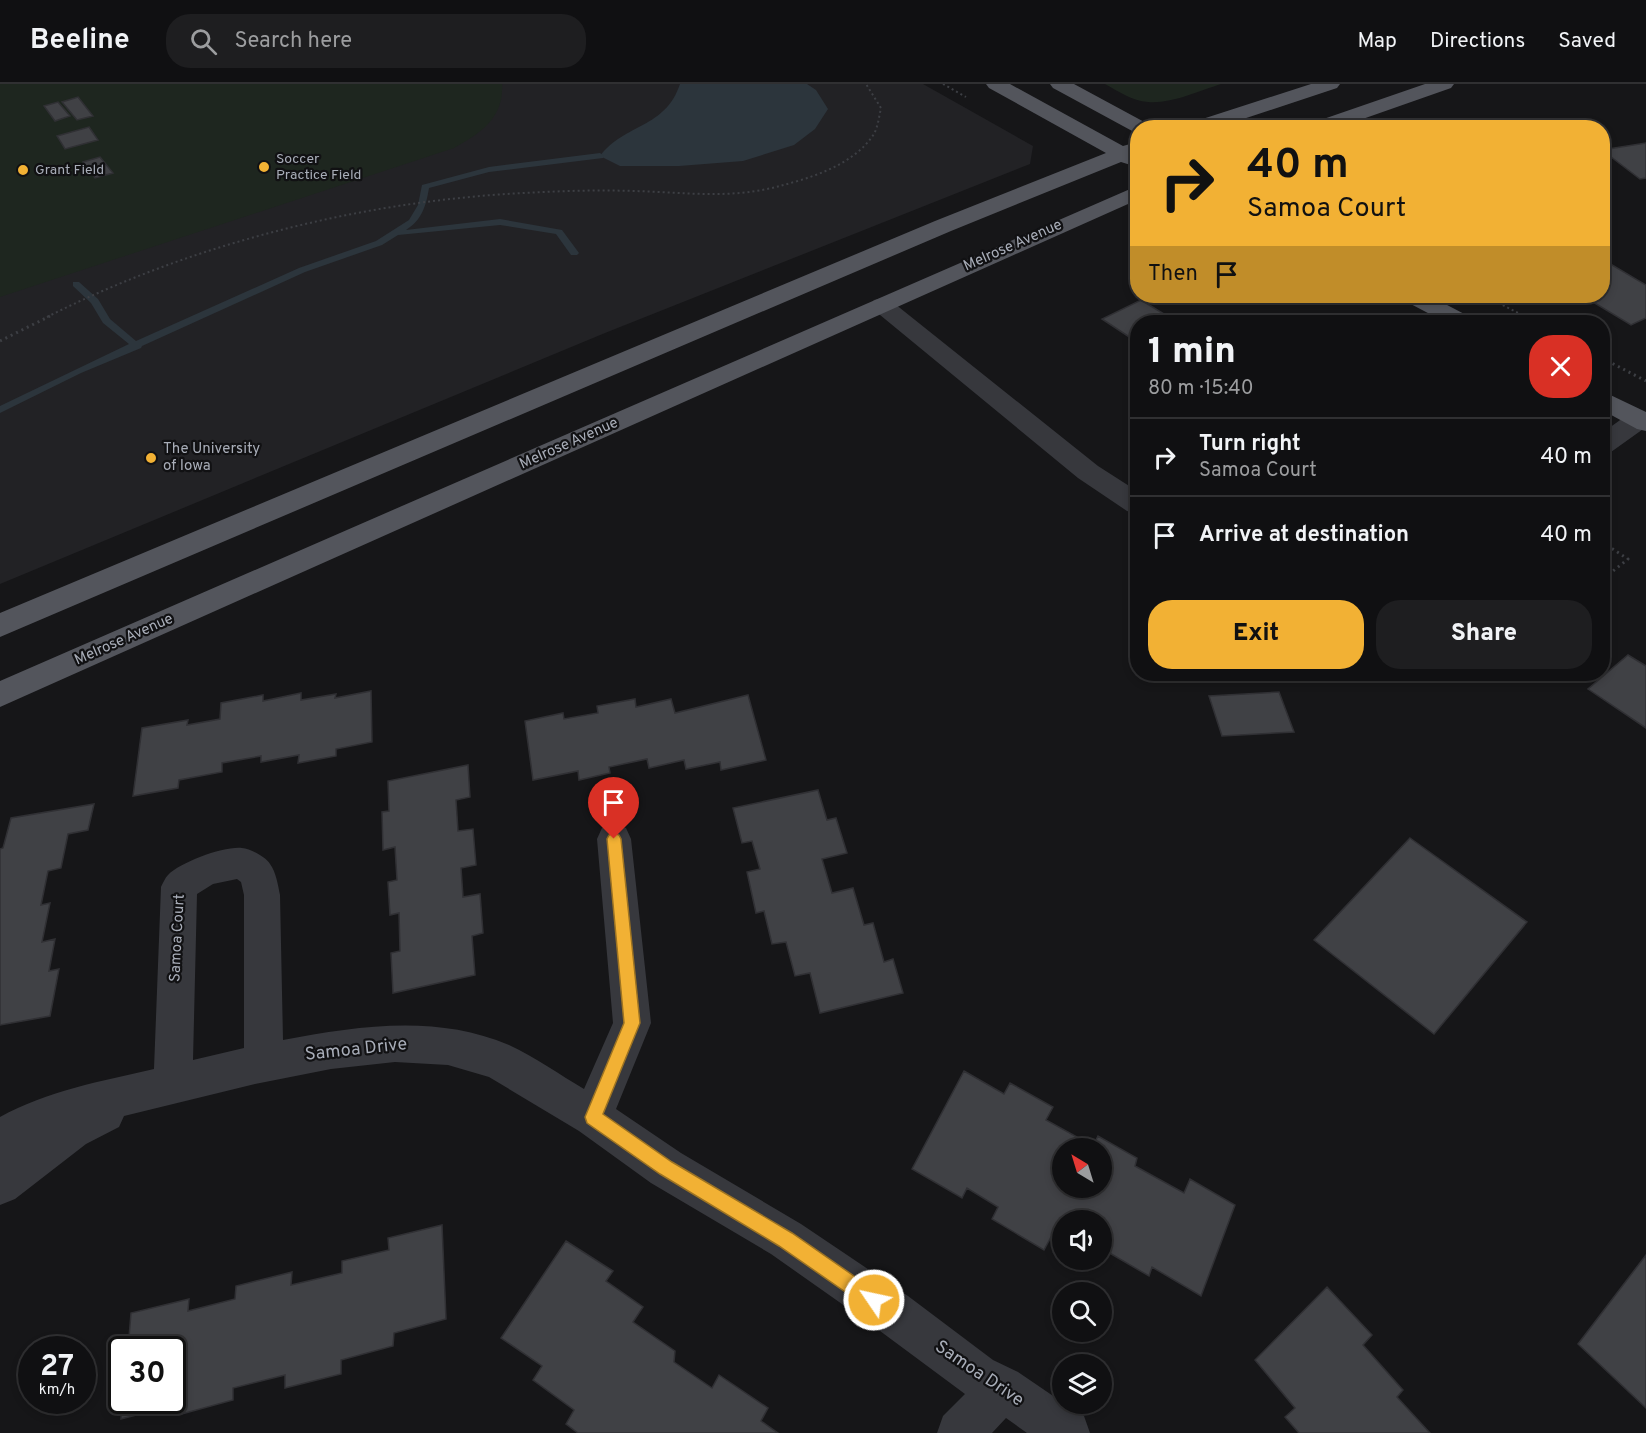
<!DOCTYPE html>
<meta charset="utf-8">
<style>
:root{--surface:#101012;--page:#1e1e20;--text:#f1f3f6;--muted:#9c9d9f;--line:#303032;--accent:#f2b134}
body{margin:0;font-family:Overpass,sans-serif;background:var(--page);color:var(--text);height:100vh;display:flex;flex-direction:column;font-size:22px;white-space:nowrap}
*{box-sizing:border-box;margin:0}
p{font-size:20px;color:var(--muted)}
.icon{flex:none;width:33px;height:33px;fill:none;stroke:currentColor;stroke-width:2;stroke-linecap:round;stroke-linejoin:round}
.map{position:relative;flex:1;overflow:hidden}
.sheet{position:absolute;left:1130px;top:231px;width:480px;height:366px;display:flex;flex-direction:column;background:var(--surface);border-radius:24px;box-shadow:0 3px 9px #0003,0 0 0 2px var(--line)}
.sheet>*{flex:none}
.guide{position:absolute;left:1130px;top:36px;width:480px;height:183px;border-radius:24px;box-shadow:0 3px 9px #0003,0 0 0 2px var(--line);background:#f2b134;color:#111;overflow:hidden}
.needle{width:39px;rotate:322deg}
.buttons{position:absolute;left:1052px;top:1054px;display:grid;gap:12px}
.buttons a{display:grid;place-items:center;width:60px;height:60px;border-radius:50%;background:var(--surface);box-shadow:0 3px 9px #0003,0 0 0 2px var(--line);font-size:30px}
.speed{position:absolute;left:18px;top:1252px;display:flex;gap:12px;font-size:30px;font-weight:700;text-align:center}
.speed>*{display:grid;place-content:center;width:78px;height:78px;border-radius:50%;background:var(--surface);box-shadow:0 3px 9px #0003,0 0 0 2px var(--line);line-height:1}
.speed small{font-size:15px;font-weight:400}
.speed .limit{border:3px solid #111;border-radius:9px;background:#fff;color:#111}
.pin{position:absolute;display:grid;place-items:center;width:51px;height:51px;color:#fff;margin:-62px -26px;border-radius:50% 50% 50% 0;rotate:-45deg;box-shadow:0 0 6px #0007}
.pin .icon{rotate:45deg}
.me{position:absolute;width:66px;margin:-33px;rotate:304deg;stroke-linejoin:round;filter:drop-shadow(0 0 4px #0008)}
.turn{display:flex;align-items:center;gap:21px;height:126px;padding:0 18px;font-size:27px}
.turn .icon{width:78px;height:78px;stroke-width:2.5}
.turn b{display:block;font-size:42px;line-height:51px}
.then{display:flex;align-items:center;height:57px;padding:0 18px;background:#0003;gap:12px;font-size:22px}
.round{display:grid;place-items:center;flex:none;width:63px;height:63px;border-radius:24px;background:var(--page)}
.summary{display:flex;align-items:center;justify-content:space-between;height:102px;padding:0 18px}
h1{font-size:36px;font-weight:800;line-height:45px}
.action{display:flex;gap:12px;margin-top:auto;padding:12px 18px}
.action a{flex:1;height:69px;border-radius:24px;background:var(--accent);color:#111;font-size:24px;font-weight:800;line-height:69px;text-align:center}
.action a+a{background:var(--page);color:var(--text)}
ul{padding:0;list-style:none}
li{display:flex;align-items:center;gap:18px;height:78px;padding:0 18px;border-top:2px solid var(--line)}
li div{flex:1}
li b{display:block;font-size:22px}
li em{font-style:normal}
header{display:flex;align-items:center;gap:36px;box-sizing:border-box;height:84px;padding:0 30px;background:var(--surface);border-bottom:2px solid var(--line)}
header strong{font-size:28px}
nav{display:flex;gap:33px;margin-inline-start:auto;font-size:21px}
.search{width:420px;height:54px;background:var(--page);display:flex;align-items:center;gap:15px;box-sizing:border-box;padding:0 21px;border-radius:24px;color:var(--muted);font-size:22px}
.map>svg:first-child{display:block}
</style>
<header>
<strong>Beeline</strong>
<div class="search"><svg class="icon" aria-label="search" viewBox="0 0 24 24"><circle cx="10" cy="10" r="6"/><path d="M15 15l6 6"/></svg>Search here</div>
<nav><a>Map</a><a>Directions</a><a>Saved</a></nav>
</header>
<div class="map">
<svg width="1646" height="1349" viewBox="0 0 1646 1349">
<rect width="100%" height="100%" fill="#161618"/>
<!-- built -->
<path fill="#222225" d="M0,0H923L1033,62L1030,80L605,249L0,500Z"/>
<!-- green -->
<path fill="#1e261f" d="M0,0H502C504,34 481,49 454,64L0,213Z
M1105,0H1221C1199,7 1171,20 1148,18C1132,17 1118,7 1105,0Z"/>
<!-- water -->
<path fill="#2c353c" d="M680,0H807L816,6L828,25L815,45L794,61L743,77L679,82H620L600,72C625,39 665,45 680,0Z"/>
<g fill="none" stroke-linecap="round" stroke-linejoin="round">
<!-- stream -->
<path fill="#2c353c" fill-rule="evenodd" d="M600,69L604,72L603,74L489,88L429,104C426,122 422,136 406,146L500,135L562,146L579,169L577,171H571L556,150L500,141L398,151L382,161L305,188L142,262L141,264L81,289L0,329V322L129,260L103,239L91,219L73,202V198H79L98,215L110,235L136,257L299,184L376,157L409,136L418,121L422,101L489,83Z"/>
</g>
<!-- building -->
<path fill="#404145" stroke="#303034" stroke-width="1.5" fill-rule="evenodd" d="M78,13L93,32L77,36L62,18Z
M58,18L70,32L55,37L44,22Z
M89,43L98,56L65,65L57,52Z
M1646,59V94L1640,95L1602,66Z
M100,73L113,89L95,94L83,78Z
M1602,175L1646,201V234L1631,241L1583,212H1602Z
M1141,216L1177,238H1137V258L1102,235Z
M1322,231L1329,236L1328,238H1214Z
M1628,571L1646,582V644L1588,605Z
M371,607L372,658L336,665V672L298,679L299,671L261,678V672L222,679V688L179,696L178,704L133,712L142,644L188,636L187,641L220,635L221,619L263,611V617L301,609V616L336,610L335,614Z
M1279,608L1294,648L1222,652L1209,612Z
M748,611L766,676L721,686L720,678L686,685L684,676L649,684L647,675L609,683L610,689L579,696L578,687L533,696L525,637L563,629L564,635L598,629L597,622L635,615L636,623L671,615L675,629Z
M468,681L470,713L456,716L458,747L473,745L476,781L461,784L463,813L480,810L483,849L472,852L475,891L393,909L391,869L400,867L399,829L390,831L388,798L397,796L395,763L383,766L382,728L389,727L388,697Z
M818,706L827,736L836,734L847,769L822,775L832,809L853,804L864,841L873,839L884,878L893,875L903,909L820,929L810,889L795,892L786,858L772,860L764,827L756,829L747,788L760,785L752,757L742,759L733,724Z
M94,720L88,746L68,750L61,784L48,787L41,821L50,819L42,858L55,855L49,887L59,885L50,932L0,941V765L3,764L11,734Z
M1410,754L1527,838L1434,950L1314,856Z
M964,987L1004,1010L1010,999L1053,1023L1046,1036L1093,1062L1098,1052L1137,1074L1135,1082L1184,1109L1190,1095L1235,1121L1201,1212L1152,1183L1149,1192L1101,1164V1137H1062V1159L1051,1153L1044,1166L992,1135L998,1123L967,1104L962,1114L912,1085ZM1062,1065H1101V1104H1062Z
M442,1141L446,1235L394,1249L393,1262L341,1276V1290L285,1304V1291L233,1304V1316L178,1331V1320L121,1335L122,1317H172V1266H128L131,1229L189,1215L188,1227L235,1215L236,1202L292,1188L291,1201L342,1189V1177L389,1166L388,1154Z
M566,1157L613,1187L606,1197L643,1223L633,1238L675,1267L674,1278L712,1304L719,1291L768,1324L761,1337L778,1349H578L566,1340L574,1326L533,1296L542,1282L501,1254Z
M1646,1171V1324L1578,1260Z
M1327,1203L1372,1251L1363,1261L1403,1306L1397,1313L1430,1349H1299L1285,1333L1295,1324L1255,1276Z"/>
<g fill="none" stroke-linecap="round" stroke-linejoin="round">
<!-- path-far1 -->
<path stroke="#3d3f44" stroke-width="2" stroke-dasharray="2 3" stroke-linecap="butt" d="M943,0L966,13
M1485,212L1526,233
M47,233C200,156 374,114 545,108C583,106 621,106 659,108C699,110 736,113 776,103C810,94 853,82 874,50C878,42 879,33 881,24L866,0"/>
<!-- path -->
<path stroke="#3d3f44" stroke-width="3" stroke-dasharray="2 4" stroke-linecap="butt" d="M1523,232L1535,238
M0,257L50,232
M1602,274L1646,297
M1602,458L1628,475L1608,491"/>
<!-- minor -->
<path fill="#37383d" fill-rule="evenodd" d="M882,214L890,216L1098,382L1137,407V430L1127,427L1078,394L874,226L870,221L874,216Z
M1639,327L1646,329V343L1611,368L1602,371V349L1630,329Z
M614,740L626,744L631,755L651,939L616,1025L681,1069L801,1140L908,1212L993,1276L1018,1288L1062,1318V1320L1084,1332L1090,1349H1027L1006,1334L992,1349H937L943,1332L965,1310L876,1244L771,1170L651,1099L579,1047L489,993L448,981L395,978L331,985L255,1000L124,1032L119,1043L86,1060L15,1115L0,1121V1033C47,1007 102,997 154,985L161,803C163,799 165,794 168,791C181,778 224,762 242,764C251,765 266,773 270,780C276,788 278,801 280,811L283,956C358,942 436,930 509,961C535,973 560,991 584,1005L613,939L597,755L602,744ZM237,795L241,798L244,811V964L193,976L197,810L213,800Z"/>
<!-- major -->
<path fill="#53555c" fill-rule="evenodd" d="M986,0H1010L1123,62L1137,58V83L1121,78L951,147L0,553V529L935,137L1106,69L989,4Z
M1050,0H1074L1148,40L1151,44H1137V49L1134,48L1053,4Z
M1311,0H1340L1337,4L1216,44H1184L1187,40Z
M1425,0H1454L1451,4L1337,44H1306L1309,40Z
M1137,102V116L0,623V597Z
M1401,212H1430L1470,233L1474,238H1445L1405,217Z
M1602,307L1646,328V347L1637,345L1602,326Z"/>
</g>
<!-- route -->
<path fill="#f2b134" stroke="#9d7322" stroke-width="1.5" d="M614,749L619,751L621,755L640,939L603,1030L672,1078L792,1149L880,1210L883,1216L880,1223L874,1225L867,1223L779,1162L660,1090L587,1039L585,1033L624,939L607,755L609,751Z"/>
<!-- markers -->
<g fill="#f2b134" stroke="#111113" stroke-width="2">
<circle cx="264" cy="83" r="6"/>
<circle cx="23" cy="86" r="6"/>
<circle cx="151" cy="374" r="6"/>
</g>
<g text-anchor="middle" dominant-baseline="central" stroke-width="4.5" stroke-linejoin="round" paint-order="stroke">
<!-- far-poi labels -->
<g font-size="14" fill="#a8adb8" stroke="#111113" text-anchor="start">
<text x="276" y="75">Soccer<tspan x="276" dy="16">Practice Field</tspan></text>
<text x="35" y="86">Grant Field</text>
</g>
<!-- street labels -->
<g font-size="15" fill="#a8adb8" stroke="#111113">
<text transform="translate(1013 162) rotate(-24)">Melrose Avenue</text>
<text transform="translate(569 360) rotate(-24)">Melrose Avenue</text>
<text transform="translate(124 556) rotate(-24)">Melrose Avenue</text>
<text transform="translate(178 854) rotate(-87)">Samoa Court</text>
</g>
<!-- poi labels -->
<g font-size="15" fill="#a8adb8" stroke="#111113" text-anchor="start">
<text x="163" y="365">The University<tspan x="163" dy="17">of Iowa</tspan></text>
</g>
<!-- near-street labels -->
<g font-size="18" fill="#a8adb8" stroke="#111113">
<text transform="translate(356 966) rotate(-6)">Samoa Drive</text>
<text transform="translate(979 1290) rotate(34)">Samoa Drive</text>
</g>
</g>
</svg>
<div class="buttons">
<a><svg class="needle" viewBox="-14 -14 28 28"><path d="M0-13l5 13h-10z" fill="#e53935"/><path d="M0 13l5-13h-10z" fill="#9c9d9f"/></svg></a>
<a><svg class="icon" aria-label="sound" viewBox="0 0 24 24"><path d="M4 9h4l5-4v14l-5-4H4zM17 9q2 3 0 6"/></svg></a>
<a><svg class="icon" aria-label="search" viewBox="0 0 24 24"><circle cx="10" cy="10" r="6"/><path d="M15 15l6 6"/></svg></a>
<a><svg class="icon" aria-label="layers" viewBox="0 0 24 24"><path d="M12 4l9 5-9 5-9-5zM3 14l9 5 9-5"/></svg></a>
</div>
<div class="speed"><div>27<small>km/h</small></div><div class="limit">30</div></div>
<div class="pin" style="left:614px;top:755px;background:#d93025"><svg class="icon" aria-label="arrive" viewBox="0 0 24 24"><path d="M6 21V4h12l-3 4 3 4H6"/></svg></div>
<svg class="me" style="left:874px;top:1216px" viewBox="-20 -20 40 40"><circle r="17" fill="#f2b134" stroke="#fff" stroke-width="3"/><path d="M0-11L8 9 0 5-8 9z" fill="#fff"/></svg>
<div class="guide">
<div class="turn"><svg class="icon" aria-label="right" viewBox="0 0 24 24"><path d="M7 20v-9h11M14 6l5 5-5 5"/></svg><div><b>40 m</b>Samoa Court</div></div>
<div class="then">Then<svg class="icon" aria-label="arrive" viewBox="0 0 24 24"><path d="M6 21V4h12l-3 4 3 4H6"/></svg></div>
</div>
<section class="sheet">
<div class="summary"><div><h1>1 min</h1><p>80 m · 15:40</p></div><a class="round" style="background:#d93025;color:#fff"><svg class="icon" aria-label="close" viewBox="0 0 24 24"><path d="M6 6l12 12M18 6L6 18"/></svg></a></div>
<ul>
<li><svg class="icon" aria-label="right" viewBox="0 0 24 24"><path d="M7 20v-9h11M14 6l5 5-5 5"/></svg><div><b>Turn right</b><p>Samoa Court</p></div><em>40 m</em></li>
<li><svg class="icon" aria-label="arrive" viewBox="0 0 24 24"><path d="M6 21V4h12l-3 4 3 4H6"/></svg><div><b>Arrive at destination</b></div><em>40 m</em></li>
</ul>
<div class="action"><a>Exit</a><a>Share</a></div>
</section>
</div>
